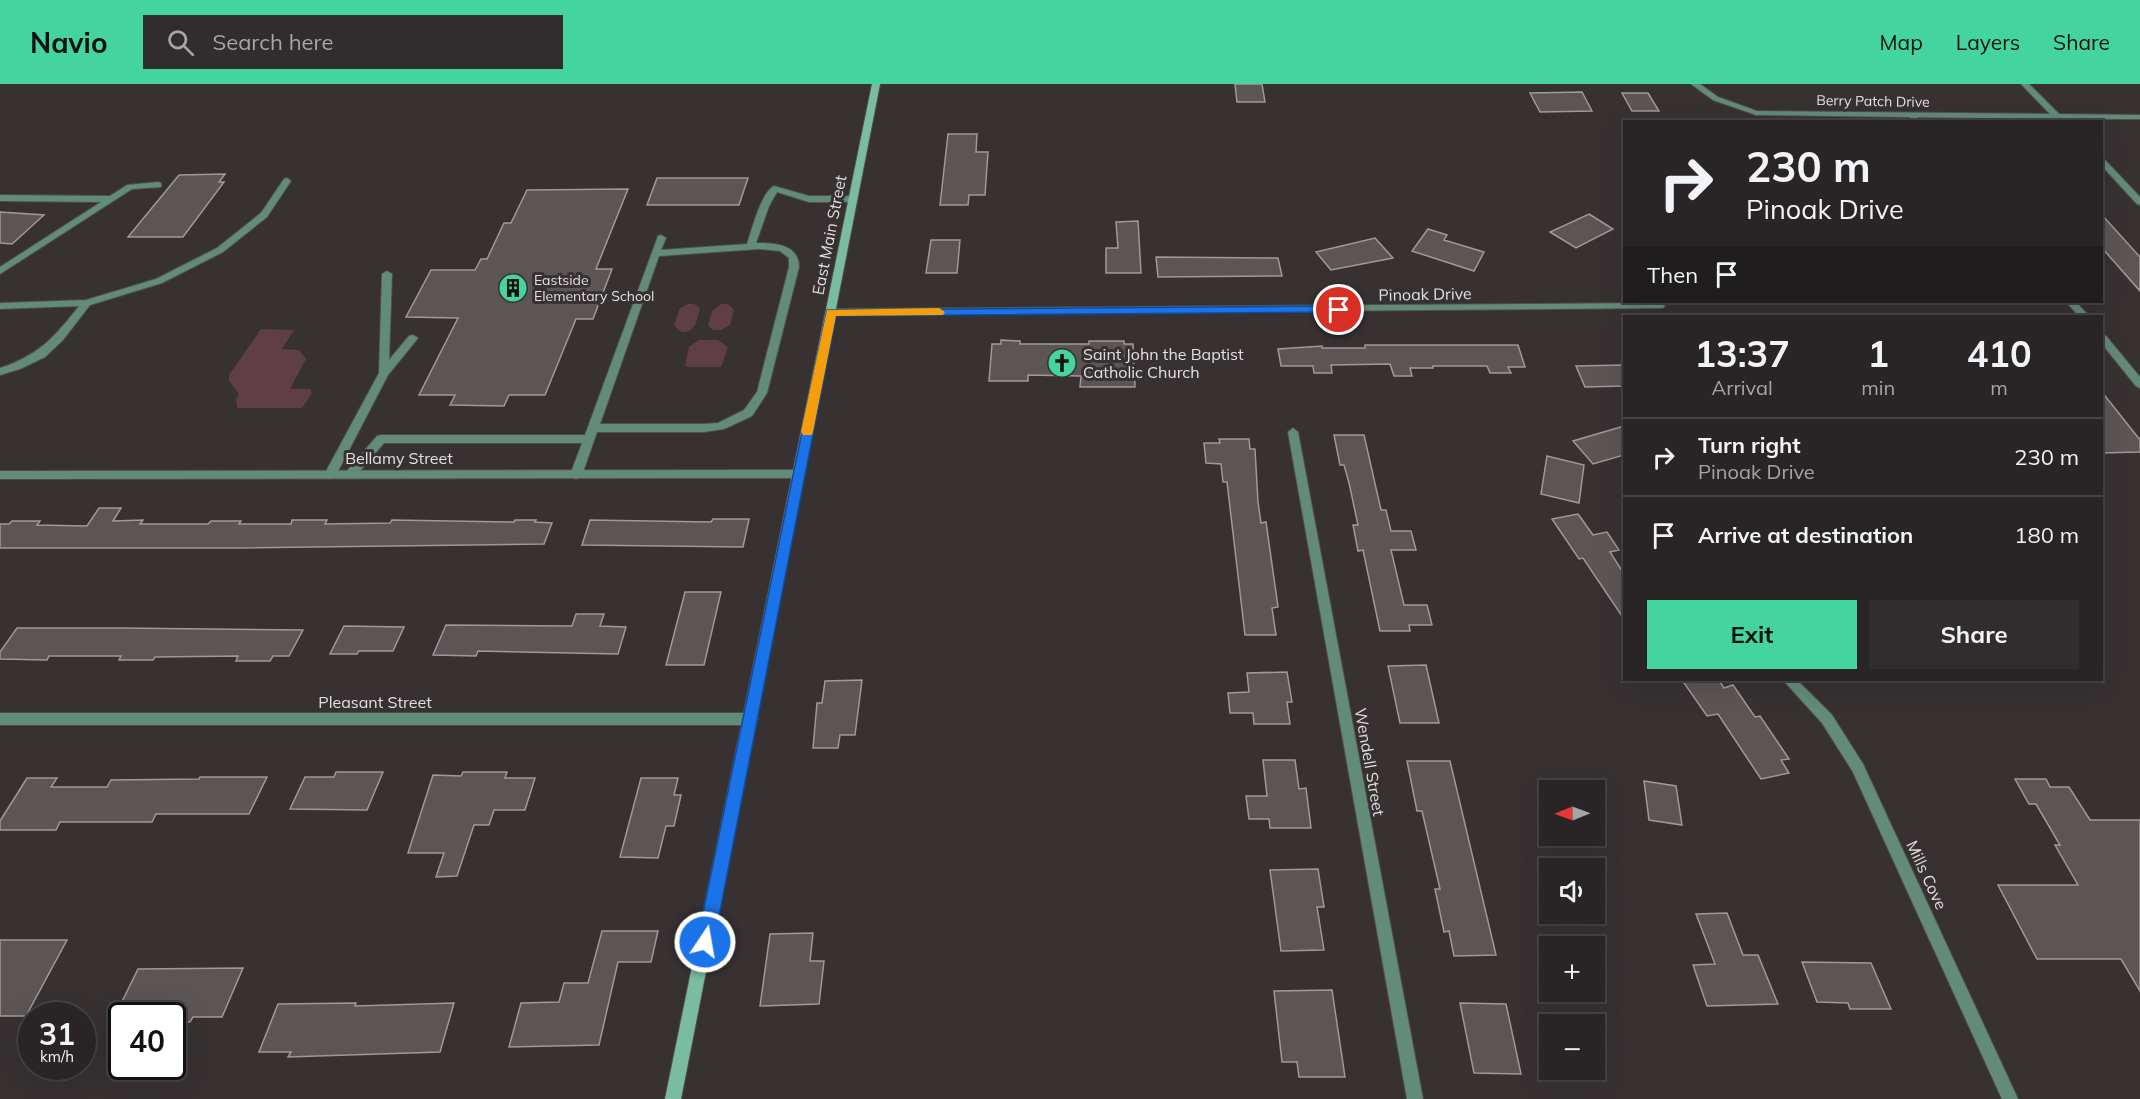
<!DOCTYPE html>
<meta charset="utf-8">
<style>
:root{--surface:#292526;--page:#312d2e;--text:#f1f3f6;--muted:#a5a5a7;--line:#454243;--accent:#43d4a0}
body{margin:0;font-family:Mulish,sans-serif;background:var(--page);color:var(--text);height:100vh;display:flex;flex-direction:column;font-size:22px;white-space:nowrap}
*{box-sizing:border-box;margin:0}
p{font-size:20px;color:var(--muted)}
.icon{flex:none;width:33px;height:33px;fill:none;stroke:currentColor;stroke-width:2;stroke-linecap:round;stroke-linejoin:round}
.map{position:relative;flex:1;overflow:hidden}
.side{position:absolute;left:1623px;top:231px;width:480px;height:366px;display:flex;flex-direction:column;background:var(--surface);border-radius:0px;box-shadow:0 6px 24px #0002,0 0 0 2px var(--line)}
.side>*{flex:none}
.banner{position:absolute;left:1623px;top:36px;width:480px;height:183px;border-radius:0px;box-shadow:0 6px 24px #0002,0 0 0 2px var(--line);background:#292526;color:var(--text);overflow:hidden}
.needle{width:39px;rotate:269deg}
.tools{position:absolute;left:1539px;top:696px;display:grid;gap:12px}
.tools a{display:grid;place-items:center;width:66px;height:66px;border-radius:0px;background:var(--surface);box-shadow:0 6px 24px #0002,0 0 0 2px var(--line);font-size:30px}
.speed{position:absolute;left:18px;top:918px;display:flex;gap:12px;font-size:30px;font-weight:700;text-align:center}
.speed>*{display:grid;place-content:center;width:78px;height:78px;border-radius:50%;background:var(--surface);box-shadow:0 6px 24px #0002,0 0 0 2px var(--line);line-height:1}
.speed small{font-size:15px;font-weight:400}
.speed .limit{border:3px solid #111;border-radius:9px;background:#fff;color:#111}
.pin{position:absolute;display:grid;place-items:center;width:51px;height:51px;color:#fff;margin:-26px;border:3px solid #fff;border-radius:50%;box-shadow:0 2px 6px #0007}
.me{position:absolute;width:66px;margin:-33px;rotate:12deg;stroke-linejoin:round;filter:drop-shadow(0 0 4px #0008)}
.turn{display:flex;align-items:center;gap:21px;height:126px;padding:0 24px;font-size:27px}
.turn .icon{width:78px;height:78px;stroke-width:2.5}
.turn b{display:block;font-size:42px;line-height:51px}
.then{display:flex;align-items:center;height:57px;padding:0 24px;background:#0003;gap:12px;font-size:22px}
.eta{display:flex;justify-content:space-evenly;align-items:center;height:102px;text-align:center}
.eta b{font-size:36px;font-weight:700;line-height:42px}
.cta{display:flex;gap:12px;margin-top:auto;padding:12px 24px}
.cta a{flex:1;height:69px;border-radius:0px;background:var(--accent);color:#111;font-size:24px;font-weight:700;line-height:69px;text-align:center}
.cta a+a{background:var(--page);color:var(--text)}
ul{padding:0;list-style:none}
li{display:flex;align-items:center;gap:18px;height:78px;padding:0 24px;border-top:2px solid var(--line)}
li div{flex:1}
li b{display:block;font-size:22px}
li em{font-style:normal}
header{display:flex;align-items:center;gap:36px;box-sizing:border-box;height:84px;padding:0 30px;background:var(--accent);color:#111}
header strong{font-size:28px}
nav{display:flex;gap:33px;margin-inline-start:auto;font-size:21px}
.search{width:420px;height:54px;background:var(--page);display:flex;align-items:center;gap:15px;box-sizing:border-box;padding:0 21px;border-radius:0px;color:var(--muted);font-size:22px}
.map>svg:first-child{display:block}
</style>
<header>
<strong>Navio</strong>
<div class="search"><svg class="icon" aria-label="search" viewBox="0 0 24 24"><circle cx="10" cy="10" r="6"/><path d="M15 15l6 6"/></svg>Search here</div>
<nav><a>Map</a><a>Layers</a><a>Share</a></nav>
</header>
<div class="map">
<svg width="2140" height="1015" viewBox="0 0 2140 1015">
<rect width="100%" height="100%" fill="#373132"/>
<!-- green -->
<path fill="#5f3f45" d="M688,220H694L700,224C697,236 696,249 681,248L674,241L680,224Z
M721,220H728L734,226L730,241L721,246H713L708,241L712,227Z
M261,245L294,246L282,265L299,266L306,275L290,305H310L312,309L302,324H237L236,316L239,310L229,297V291Z
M699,256H718L728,263L721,283H687L685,282L689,263Z"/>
<!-- building -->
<path fill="#5c5556" stroke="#a09899" stroke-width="1.5" d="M1235,0H1262L1265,18H1237Z
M1582,8L1592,27L1540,28L1530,9Z
M1622,9H1648L1659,27H1632Z
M948,50H977L976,68H988L985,111H969L968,121H940Z
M225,90L219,98H224L183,153H128L179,91Z
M657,94H748L739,121H647Z
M628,105L596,185H612L593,235H576L545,311H509L504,322L450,321L455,311H419L458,234L406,233L431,186H475L481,175H487L504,139H511L527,106Z
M0,128L44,131L12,160L0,159Z
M1589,130L1613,145L1576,164L1550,148Z
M2102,131L2140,173V207L2102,164Z
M1138,137L1141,189H1106V164H1118L1116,138Z
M1428,145L1447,151L1444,156L1484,168L1474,187L1412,167Z
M1375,154L1393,174L1331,186L1316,168Z
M931,156H960L957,189H926Z
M1156,173L1278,174L1282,192L1158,193Z
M1001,256L1020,257V260H1089V257H1124V260H1133L1135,303H1080L1081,292L1028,291V297H989L992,260H1001Z
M1365,261H1518L1525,283H1508L1511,289H1490L1487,282H1433V284H1410L1412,292H1394L1390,280L1331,281L1332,289H1314L1313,282H1281L1278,265L1322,262V264H1365Z
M1624,281V302L1585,303L1576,282Z
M2102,308L2140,356V368L2102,369Z
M1624,342V371L1593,380L1573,357Z
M1334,351H1364L1381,426H1386L1391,447H1411L1416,466H1391L1404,521H1427L1432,541H1409L1410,547H1380L1363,466L1358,467L1353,441H1358L1349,399L1344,381H1340Z
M1219,355H1249L1250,365H1255L1258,418L1261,439L1266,438L1278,523L1272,524L1276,551H1245L1227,398H1223L1221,380L1206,379L1204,359H1220Z
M1547,372L1584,381L1579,419L1541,410Z
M99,424H121L113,437L143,436L140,440H208L211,437H241L239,440H291L292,436H327L325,440L390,439L392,436L514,438L515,436H536L535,438L552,439L544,460L242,464H0V440H9L12,437H40L37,441L87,442Z
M1578,430L1593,451L1607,448L1619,466L1610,468L1624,490V535L1583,474L1579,475L1552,435Z
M713,435H749L743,463L582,461L590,436L711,438Z
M685,508H721L704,581H666Z
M576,530H604L600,542L626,543L618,570L478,567L476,572L433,571L446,541L572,542Z
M344,542L404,543L393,567H359L357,570H330Z
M17,544H121L303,546L289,572H273L270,577H236L238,572L155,573L153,576H119L121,572H49L47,576L0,575V568Z
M1426,581L1439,639H1400L1388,582Z
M1287,588L1292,618H1287L1290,640H1254L1253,629H1230L1228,609L1249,608L1247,589Z
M862,596L855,651H840L838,664H813L817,619H822L825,597Z
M1682,596H1719L1724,604L1733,601L1755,633L1760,632L1789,675L1781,676L1789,689L1761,695L1718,630L1707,632Z
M1263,676H1295L1299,705L1306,704L1311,744H1270L1269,735H1249L1246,712H1267Z
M1407,677H1450L1496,871L1454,872L1449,847L1444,848L1435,805H1440L1422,727H1417Z
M336,688H383L367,726L290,725L305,693H334Z
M463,688H507L505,694H535L525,726H494L489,741H474L457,792L436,793L444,769H408L433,691L461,692Z
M200,693H267L249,730H156L152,738H60L56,746H0V737L27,694H57L51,703H107L111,696L199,695Z
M641,694H678L674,711H681L674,742H666L658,774L620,773Z
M2015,695H2046L2050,703H2069L2090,736H2140V907L2121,875H2037L1998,801H2078L2055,761H2060L2036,720H2029Z
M1644,697L1676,702L1682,741L1649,736Z
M1318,785L1324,823H1317L1324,866L1281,867L1270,786Z
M1727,829L1743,871H1758L1778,920L1707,922L1693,881L1715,880L1696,830Z
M602,847H658L651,878H618L599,961L509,963L521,919L559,918L564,899H588Z
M813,849L810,877H824L819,920L760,922L770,850Z
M0,856H67L26,932H0Z
M1802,878L1871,879L1891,925H1850L1848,919L1817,918Z
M243,884L222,933H193L190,938H172V932H115L138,885Z
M1332,906L1345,993H1299L1297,978H1282L1274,907Z
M356,919L355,922L454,919L440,968L288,973L291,968H259L278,920Z
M1460,919L1506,920L1521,990L1474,989Z"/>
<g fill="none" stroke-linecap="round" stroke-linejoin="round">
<!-- lane casing -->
<g stroke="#534d4e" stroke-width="2">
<path id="lane" d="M1909,29H1915L1921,38H1913L1908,31Z
M287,94L291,97L267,133L223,168L162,199L90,221L63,256L45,273L20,285L0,291V284C38,272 55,253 79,222L0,225V219L86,216L156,195L217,164L261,129L284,95Z
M158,98L161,99V103L132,105L0,190V183L101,118L0,117V111L110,112L127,101Z
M774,102L809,112H853L857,115L853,118H809L777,108L769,122L756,159C774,159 799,160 799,183L767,309L752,332L724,345L704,348H597L582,391L576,395L570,391L582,359H384L354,394H346L344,391L346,388L377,352L381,351H585L658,152L661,151L666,154L661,166L747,160C752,145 761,109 774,102ZM759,165L780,167L789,174V183L757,308L744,326L718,339L704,340H600L659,172Z
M387,187L392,190L389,276L409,252L413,251L418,254L388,291L336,391L330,395L324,391L379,289L382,190Z
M2066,218H2076L2089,232H2079Z
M2102,251L2106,252L2140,293V304L2136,302L2102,260Z"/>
</g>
<!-- street casing -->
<g stroke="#534d4e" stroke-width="2">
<path id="street" d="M1691,0H1700L1718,13L1757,27L2050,30L2021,0H2029L2059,30L2140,31V35H2064L2060,37L2055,35L1756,31L1713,16Z
M2102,75L2105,76L2140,113V121L2137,120L2102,82Z
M1660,219L1665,222L1663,224L831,231L826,228L831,225Z
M1293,344L1298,348L1423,1015H1407L1288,348Z
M799,386L805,390L799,394L0,395V387Z
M1783,596H1797L1832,631L1863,680L2018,1015H2002L1853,688L1822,639Z
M0,629H751L756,631L758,635L756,639L751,641H0Z"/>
</g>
<!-- secondary casing -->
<g stroke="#534d4e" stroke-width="2">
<path id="secondary" d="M872,0H880L681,1015H665Z"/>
</g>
<!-- lane -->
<use href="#lane" fill="#628b78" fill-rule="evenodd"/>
<!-- street -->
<use href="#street" fill="#628b78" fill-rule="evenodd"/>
<!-- secondary -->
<use href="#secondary" fill="#7abc9f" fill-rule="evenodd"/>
</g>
<!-- route -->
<path fill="#1a73e8" stroke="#114b97" stroke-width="1.5" d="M1339,222L1343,223V228L836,232L714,858L711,864L705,867L699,864L697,858L827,226Z"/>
<!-- slow -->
<path fill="#f59e0b" d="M939,224L945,228L943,231L836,232L813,348L812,351H803L801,348L827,226Z"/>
<!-- icons -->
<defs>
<g id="building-disc" transform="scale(1.5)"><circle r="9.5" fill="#43d4a0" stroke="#373132"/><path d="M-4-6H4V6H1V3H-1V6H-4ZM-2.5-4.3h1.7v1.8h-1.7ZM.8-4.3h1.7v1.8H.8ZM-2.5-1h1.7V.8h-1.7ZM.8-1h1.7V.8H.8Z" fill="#111"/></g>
<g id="church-disc" transform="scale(1.5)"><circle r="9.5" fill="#43d4a0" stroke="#373132"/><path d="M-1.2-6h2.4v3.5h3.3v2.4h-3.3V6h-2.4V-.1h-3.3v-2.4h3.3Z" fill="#111"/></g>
</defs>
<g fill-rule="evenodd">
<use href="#building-disc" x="513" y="204"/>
<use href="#church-disc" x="1062" y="279"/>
</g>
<g text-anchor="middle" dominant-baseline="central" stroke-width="6" stroke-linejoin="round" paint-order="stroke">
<!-- far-street labels -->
<g font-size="14" fill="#e3dfe0" stroke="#373132">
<text transform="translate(1873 17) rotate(1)">Berry Patch Drive</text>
</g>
<!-- far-poi labels -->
<g font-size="14" fill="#e3dfe0" stroke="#373132" text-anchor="start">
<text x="534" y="196">Eastside<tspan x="534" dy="16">Elementary School</tspan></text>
</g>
<!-- street labels -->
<g font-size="16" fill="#e3dfe0" stroke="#373132">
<text transform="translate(829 151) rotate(-79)">East Main Street</text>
<text transform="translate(1425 210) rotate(-1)">Pinoak Drive</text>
<text x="399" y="374">Bellamy Street</text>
<text x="375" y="618">Pleasant Street</text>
<text transform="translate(1370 678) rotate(80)">Wendell Street</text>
<text transform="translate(1927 791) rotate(65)">Mills Cove</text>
</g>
<!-- poi labels -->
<g font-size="16" fill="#e3dfe0" stroke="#373132" text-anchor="start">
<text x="1083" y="270">Saint John the Baptist<tspan x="1083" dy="18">Catholic Church</tspan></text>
</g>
</g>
</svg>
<div class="tools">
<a><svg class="needle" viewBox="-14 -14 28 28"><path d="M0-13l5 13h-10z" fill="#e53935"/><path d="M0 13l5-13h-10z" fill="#a5a5a7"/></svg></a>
<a><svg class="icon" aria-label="sound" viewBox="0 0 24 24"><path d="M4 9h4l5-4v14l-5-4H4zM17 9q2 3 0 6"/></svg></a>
<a>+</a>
<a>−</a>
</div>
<div class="speed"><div>31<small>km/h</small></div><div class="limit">40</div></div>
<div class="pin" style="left:1339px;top:226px;background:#d93025"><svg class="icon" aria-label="arrive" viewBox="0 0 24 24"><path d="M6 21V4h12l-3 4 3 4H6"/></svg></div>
<svg class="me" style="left:705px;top:858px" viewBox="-20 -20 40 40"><circle r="17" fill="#1a73e8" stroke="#fff" stroke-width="3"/><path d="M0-11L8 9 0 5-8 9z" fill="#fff"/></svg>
<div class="banner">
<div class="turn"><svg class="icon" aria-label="right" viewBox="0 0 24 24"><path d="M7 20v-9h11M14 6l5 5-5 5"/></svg><div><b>230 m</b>Pinoak Drive</div></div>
<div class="then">Then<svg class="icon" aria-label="arrive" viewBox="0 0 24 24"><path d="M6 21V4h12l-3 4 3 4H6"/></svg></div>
</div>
<section class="side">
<div class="eta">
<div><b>13:37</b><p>Arrival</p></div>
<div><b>1</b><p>min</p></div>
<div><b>410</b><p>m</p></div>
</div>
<ul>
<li><svg class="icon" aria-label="right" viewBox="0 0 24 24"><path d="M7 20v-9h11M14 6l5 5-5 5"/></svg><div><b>Turn right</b><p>Pinoak Drive</p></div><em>230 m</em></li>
<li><svg class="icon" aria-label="arrive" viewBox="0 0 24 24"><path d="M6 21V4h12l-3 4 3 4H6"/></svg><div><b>Arrive at destination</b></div><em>180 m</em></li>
</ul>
<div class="cta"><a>Exit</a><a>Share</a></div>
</section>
</div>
